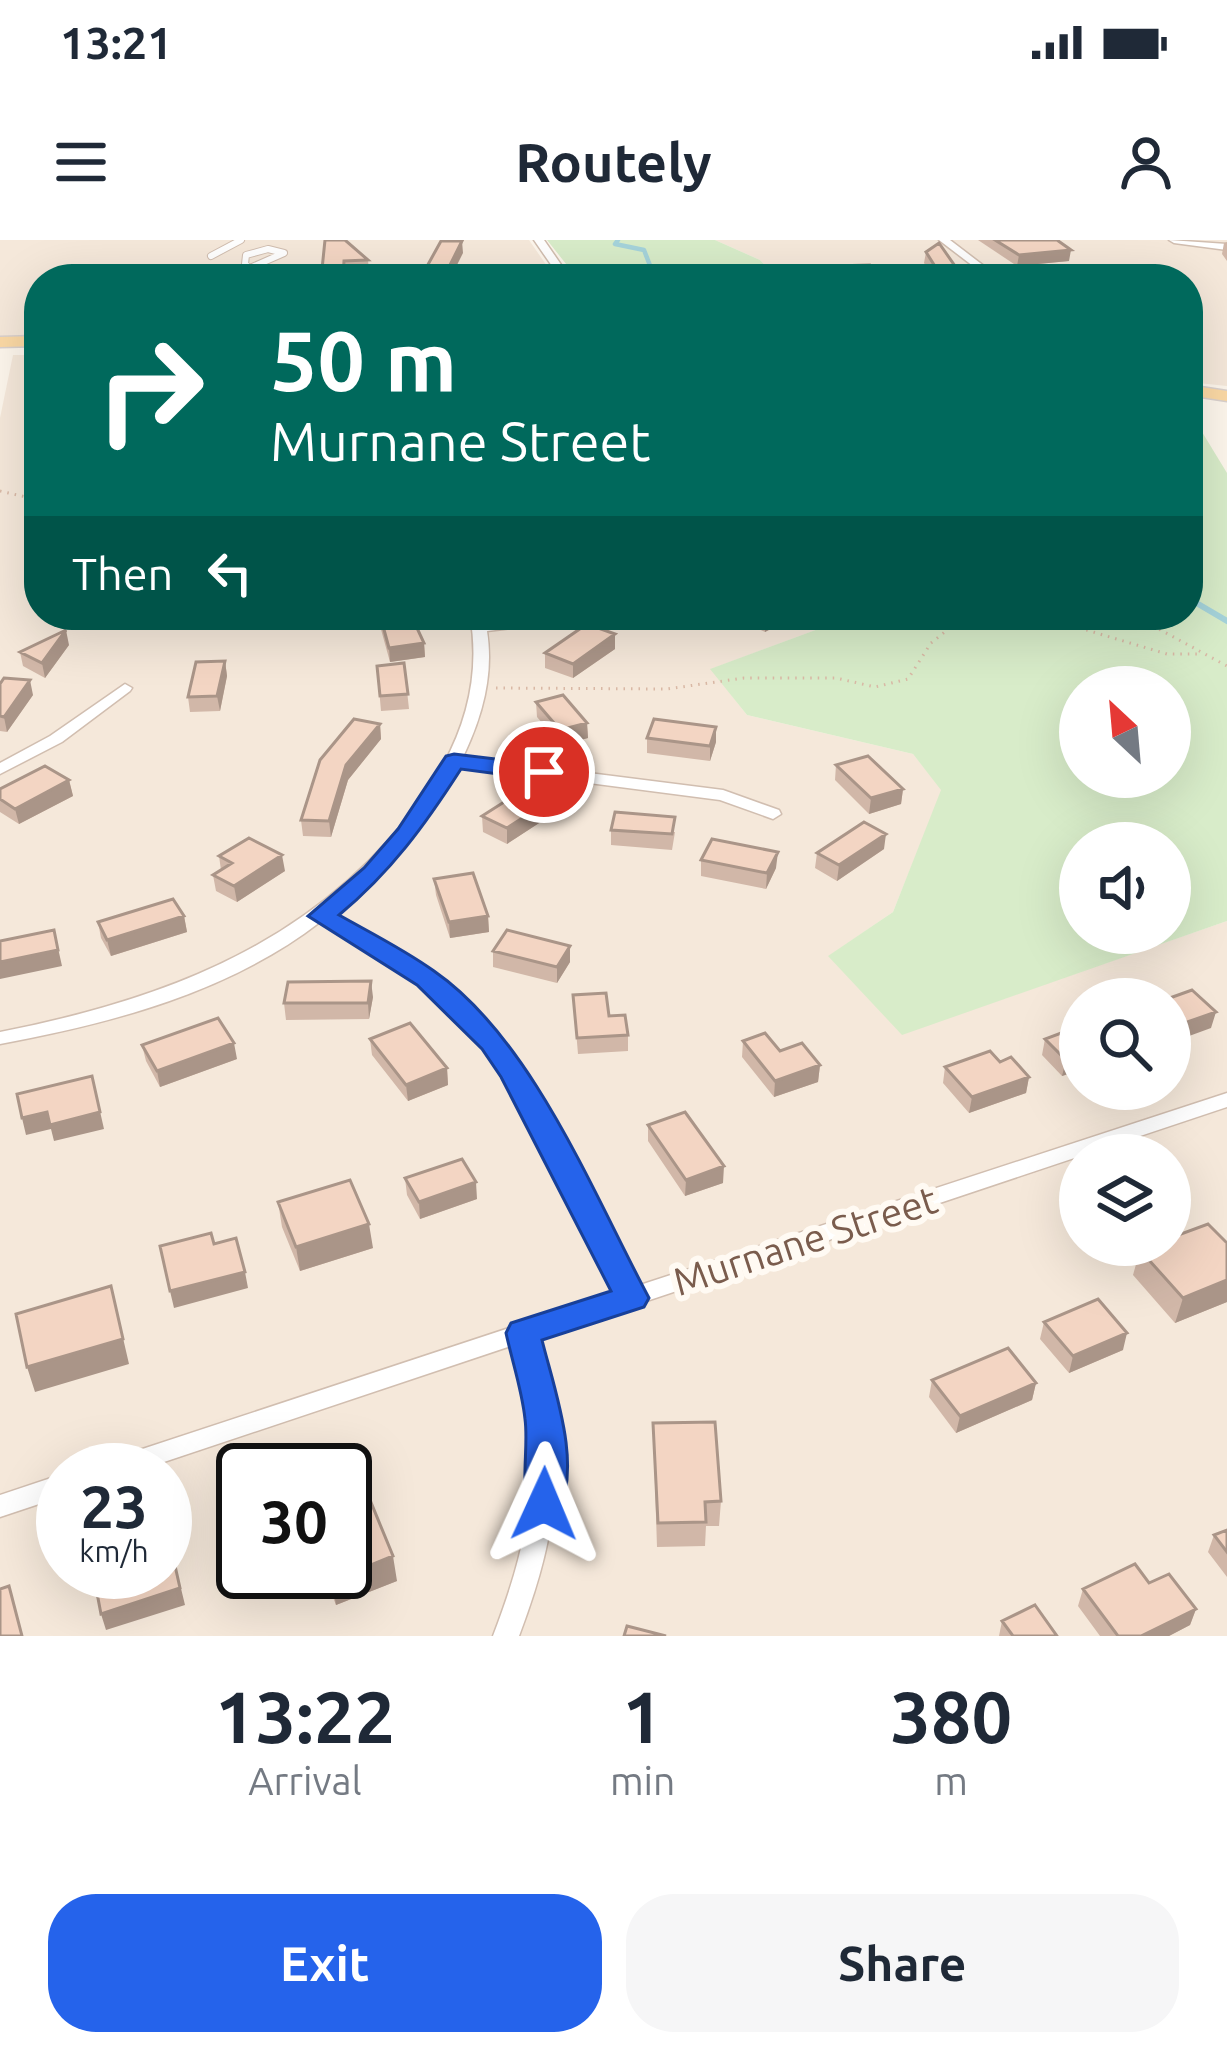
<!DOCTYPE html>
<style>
:root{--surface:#fff;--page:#f6f6f7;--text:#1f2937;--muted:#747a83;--accent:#2563eb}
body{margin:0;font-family:Ubuntu,sans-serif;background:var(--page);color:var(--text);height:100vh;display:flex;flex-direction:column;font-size:45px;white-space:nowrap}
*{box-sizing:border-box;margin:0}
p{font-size:39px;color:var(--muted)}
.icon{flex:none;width:66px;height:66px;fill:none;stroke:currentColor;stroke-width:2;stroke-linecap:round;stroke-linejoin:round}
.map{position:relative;height:1396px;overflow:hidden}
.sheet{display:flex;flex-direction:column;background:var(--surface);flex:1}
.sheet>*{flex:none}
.banner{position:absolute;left:24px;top:24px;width:1179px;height:366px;border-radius:48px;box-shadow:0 12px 48px #0002;background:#00695c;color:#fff;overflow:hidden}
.needle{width:78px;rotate:334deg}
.controls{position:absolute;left:1059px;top:426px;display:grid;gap:24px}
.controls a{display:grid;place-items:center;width:132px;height:132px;border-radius:50%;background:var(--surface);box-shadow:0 12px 48px #0002;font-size:60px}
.speed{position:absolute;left:36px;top:1203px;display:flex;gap:24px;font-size:60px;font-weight:700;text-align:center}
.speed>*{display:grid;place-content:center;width:156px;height:156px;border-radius:50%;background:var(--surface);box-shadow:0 12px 48px #0002;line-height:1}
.speed small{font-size:30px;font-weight:400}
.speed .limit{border:6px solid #111;border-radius:18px;background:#fff;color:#111}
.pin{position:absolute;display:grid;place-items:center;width:102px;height:102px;color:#fff;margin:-51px;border:6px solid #fff;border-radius:50%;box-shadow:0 3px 12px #0007}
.me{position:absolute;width:132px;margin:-66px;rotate:1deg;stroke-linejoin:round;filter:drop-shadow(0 0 9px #0008)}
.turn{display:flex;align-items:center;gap:42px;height:252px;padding:0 48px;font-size:54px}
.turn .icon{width:156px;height:156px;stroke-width:2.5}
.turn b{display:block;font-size:84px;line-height:102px}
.then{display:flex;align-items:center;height:114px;padding:0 48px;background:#0003;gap:24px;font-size:45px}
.eta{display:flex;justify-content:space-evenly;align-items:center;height:204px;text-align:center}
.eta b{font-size:72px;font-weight:700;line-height:84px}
.cta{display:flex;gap:24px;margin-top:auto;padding:24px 48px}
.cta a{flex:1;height:138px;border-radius:48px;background:var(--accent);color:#fff;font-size:48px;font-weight:700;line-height:138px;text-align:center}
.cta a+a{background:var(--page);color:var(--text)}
.status{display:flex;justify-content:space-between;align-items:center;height:84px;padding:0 60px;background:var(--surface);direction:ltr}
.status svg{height:33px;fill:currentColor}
header{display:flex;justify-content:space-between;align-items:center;height:156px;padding:0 48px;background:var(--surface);font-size:54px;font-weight:700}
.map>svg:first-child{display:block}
</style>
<div class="status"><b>13:21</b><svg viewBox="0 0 49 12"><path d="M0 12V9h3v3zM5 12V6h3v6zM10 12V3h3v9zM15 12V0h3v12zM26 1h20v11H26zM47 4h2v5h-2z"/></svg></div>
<header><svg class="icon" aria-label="menu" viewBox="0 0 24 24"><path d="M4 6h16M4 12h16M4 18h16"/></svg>Routely<svg class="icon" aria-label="person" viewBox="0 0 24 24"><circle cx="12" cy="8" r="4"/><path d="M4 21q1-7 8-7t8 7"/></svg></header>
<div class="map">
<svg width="1227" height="1396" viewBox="0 0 1227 1396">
<rect width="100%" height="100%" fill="#fdf6ec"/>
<!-- residential -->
<path fill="#f5e8da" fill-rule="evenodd" d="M0,0H529L556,39H39V97H0Z
M715,0H1227V146L1188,142V39H778L760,20Z
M13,115H39V375H856L711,429L747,475L913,514L942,550L893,672L829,716L902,794L1227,681V1396H0V178ZM1080,759H1170V849H1080ZM1080,915H1170V1005H1080ZM63,1230H165V1332H63ZM243,1230H345V1332H243Z"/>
<!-- green -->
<path fill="#d8ecc9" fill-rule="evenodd" d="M547,0H715L760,20L778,39H578Z
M1188,186L1199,187L1227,233V681L902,795L828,716L893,672L941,550L913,514L747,475L710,429L856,375H1188ZM1080,447H1170V537H1080ZM1080,603H1170V693H1080Z"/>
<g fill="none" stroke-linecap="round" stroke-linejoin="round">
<!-- stream-far1 -->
<path stroke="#a5d3da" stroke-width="4.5" d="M618,0L615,4L644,10L651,28L668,39"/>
<!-- stream -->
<path stroke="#a5d3da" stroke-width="6" d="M1188,358L1227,381"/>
<!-- service casing -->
<g stroke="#d1beb0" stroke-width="8">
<path id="service" d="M268,9L284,13L250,28L245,24L246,15Z
M211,16L241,0"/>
</g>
<!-- minor casing -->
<g stroke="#d1beb0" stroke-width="3">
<path id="minor" d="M534,0H544L571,39H561Z
M939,0H950L1001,39H990Z
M1169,0L1227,4V10L1174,3Z
M1188,85L1195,87V91H1188Z
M470,375H484L485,382L550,375H596L589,379L487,391C494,436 482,477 463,517L723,550L779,570L781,574L773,579L720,560L459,526C427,584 382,632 331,673C405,715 476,762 524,834L637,1046L1227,853V867L536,1098C564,1219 563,1279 519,1396H493C536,1284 540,1223 514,1105L140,1230H97L100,1223L109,1220L618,1052L506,837L487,812L467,788L421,747L371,712L320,682C228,753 112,783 0,804V792C169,759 320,701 423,557C462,502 482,442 470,375Z
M125,444L132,448L130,451L62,502L0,534V523L50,496Z
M63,1234V1256L0,1277V1255Z"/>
</g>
<!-- primary casing -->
<g stroke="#dad1cd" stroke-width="3">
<path id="primary" d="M39,96V106L0,107V97Z
M1188,145L1227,151V161L1188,155Z"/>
</g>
<!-- path -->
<path stroke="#d9b8a5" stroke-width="3" stroke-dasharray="1.5 6" stroke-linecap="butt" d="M0,251L39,260
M1036,375L1167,414H1202
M1133,375L1227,426
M496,448L667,449L744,438H836L875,447L908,439L931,403L966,375"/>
<!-- service -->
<use href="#service" stroke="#fff" stroke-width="6"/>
<!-- minor -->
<use href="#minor" fill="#fff" fill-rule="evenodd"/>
<!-- primary -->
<use href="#primary" fill="#fbd9a5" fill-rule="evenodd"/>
</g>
<!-- wall -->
<path fill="#d1b7a8" d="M325,0L368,20L369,31L345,32Z
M978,0H1057L1069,21L1017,26Z
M1227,2V21L1222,14L1224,3Z
M926,12L964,39H935L924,23Z
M836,26L884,39H837L835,37Z
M377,375H411L424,403L425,417L390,422Z
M739,375H797L765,392L739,380Z
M69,405L45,438L23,426L20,412Z
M615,409L573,438L545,428V413Z
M225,421L227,436L220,471L190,472L188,457Z
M404,423L409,469L381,471L377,426Z
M0,444L33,455L7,492L0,491Z
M536,462L587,483L588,498L561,505L537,477Z
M380,484L381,499L348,540L331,597L303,596L301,580Z
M647,498L716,502L710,521L647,513Z
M836,525L903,549L901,564L869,574L835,540Z
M69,540L73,556L19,584L0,572V549Z
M555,557L556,572L507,604L483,592L482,576Z
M611,590L675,592L672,610L611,605Z
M884,609L837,641L815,628L817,613Z
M219,616L285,631L237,662L216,651L213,635L221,630Z
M701,620L776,628L766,649L701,636Z
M434,639L488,676L489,692L450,698L436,655Z
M184,676L187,692L111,716L101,698L98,682Z
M493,711L570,722L557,743L493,727Z
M573,755L609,776L628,795V811L578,814Z
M373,757L369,779L286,780L284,763Z
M1080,786V830L1062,836L1042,815L1045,799Z
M370,799L447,828L448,845L408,861L372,815Z
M743,801L780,811L820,825L818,842L774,857L742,817Z
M142,805L237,819L160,847L146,821Z
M1000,822L1029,837L1026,853L969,873L943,843L945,827Z
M648,885L723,943L685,956L648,901Z
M405,938L477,959L420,979L407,955Z
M278,962L373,1008L300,1031L282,987Z
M1227,1003V1062L1175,1083L1133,1035L1140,1010Z
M1044,1082L1123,1110L1069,1133L1040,1099Z
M932,1140L1036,1143L1032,1160L956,1193L929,1157Z
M653,1183L721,1261L719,1286H706L705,1306L657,1307Z
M354,1266L397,1341L336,1365L323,1332H345Z
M1227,1290V1337L1208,1312L1214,1295Z
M1149,1343L1196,1369L1190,1385L1169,1396H1100L1078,1366L1083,1349Z
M1002,1381L1057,1396H999Z"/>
<!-- shaded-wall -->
<path fill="#aa9588" d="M462,1L463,13L450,39H443Z
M1071,10L1069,21L1017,26L1019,15Z
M771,375H797L765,392V378Z
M66,390L69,405L45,438L42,423Z
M615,394V409L573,438V424Z
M424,403L425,417L390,422L389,408Z
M225,421L227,436L220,471L217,456Z
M30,440L33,455L7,492L4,477Z
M587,483L588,498L561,505L560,490Z
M380,484L381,499L348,540L331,597L329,581L346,525Z
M716,487V502L710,521V506Z
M69,540L73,556L19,584L15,569Z
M903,549L901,564L869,574L871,558Z
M555,557L556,572L507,604V588Z
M886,594L884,609L837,641L839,625Z
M778,612L776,628L766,649L767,633Z
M282,615L285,631L237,662L234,646Z
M184,676L187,692L111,716L107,700Z
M488,676L489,692L450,698L449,682Z
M54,690L62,726L0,739V722Z
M570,706V722L557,743V727Z
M371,741L373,757L369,779L368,763Z
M1216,772L1211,788L1170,803V788Z
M234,803L237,819L160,847L157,831Z
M1080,815V830L1062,836L1066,820Z
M820,825L818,842L774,857L775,841Z
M447,828L448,845L408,861L406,845Z
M92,836L104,889L54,901L51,889L26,895L22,878Z
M1029,837L1026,853L969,873L972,857Z
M724,926L723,943L685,956L686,940Z
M476,942L477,959L420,979L419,962Z
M369,984L373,1008L300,1031L296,1007Z
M245,1032L248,1048L174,1068L170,1051Z
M1227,1040V1062L1175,1083L1183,1058Z
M111,1046L129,1124L35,1152L27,1127Z
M1127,1093L1123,1110L1069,1133L1073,1116Z
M1036,1143L1032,1160L956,1193L960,1176Z
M169,1299L185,1365L106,1390L101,1374Z
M393,1316L397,1341L336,1365L332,1341Z
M1196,1369L1190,1385L1169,1396H1141Z"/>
<!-- building -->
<path fill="#f3d5c3" stroke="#aa9588" stroke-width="3" d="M325,0H345L368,20L344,21L343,39H321Z
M995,0H1057L1071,10L1019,15Z
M441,1H462L443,39H420Z
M939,3L964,39H943L926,12Z
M870,25L884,39H849L836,26Z
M380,375H411L424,403L389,408Z
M587,384L615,394L573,424L545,413Z
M66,390L42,423L20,412Z
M225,421L217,456L188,457L196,422Z
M404,423L408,454L380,456L377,426Z
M4,438L30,440L4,477L0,476V444Z
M563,455L587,483L560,490L536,462Z
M354,479L380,484L346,525L329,581L301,580L320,520Z
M654,479L716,487L710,506L647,498Z
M868,516L903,549L871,558L836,525Z
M45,526L69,540L15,569L0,559V549Z
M531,545L555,557L507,588L482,576Z
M615,572L675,577L672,594L611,590Z
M864,582L886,594L839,625L817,613Z
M249,598L282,615L234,646L213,635L232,623L219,616Z
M712,599L778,612L767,633L701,620Z
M473,633L488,676L449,682L434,639Z
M173,659L184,676L107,700L98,682Z
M54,690L58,710L0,722V701Z
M507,690L570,706L557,727L493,711Z
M371,741L368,763H284L288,742Z
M1192,750L1216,772L1170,788V759H1167Z
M606,753L609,776L625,775L628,795L577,798L573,755Z
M218,778L234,803L157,831L142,805Z
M410,783L447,828L406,845L370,799Z
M1080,786V815L1066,820L1045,799Z
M765,793L780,811L802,803L820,825L775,841L743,801Z
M990,811L1000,822L1011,817L1029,837L972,857L945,827Z
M92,836L100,872L50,885L47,872L22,878L17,854Z
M685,872L724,926L686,940L648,885Z
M462,919L476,942L419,962L405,938Z
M350,940L369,984L296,1007L278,962Z
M1208,984L1227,1003V1040L1183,1058L1140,1010L1153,1005H1170V998Z
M211,993L214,1004L236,998L245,1032L170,1051L160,1006Z
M111,1046L123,1099L27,1127L16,1074Z
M1098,1059L1127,1093L1073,1116L1044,1082Z
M1008,1108L1036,1143L960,1176L932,1140Z
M715,1182L721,1261L705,1262L706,1282L658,1283L653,1183Z
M337,1223L339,1230H318Z
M345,1244L354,1266L370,1260L393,1316L332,1341L328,1332H345Z
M1227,1290V1312L1214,1295Z
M169,1299L180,1348L101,1374L93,1332H165V1300Z
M1135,1324L1149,1343L1169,1334L1196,1369L1141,1396H1118L1083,1349Z
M9,1346L22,1396H0V1349Z
M1035,1365L1057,1396H1013L1002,1381Z
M627,1386L666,1396H624Z"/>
<!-- route -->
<path fill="#2563eb" stroke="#184099" stroke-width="3" d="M454,514L544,525L556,532L544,540L461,529C425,585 391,632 339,675C371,693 405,710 434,731C532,799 593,953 649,1058L644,1067L542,1100C555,1152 582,1224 558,1275L544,1280L531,1275C519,1250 529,1208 525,1179C522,1150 512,1121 506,1093L511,1083L611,1051L501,837L482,809L417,745L308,676L364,628L398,589L446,516Z"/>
<g text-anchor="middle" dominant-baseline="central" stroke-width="12" stroke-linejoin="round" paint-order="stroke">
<!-- near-street labels -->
<g font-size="39" fill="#7a5c4d" stroke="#fffaf3">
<text transform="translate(805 1000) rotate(-18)">Murnane Street</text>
</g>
</g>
</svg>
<div class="controls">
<a><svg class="needle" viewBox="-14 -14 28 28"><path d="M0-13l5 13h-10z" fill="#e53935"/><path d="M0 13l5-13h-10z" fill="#747a83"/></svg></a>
<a><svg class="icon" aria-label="sound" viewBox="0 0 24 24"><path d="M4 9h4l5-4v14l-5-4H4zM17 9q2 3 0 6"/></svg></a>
<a><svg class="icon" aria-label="search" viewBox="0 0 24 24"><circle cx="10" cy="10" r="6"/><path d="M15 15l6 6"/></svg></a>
<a><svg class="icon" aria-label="layers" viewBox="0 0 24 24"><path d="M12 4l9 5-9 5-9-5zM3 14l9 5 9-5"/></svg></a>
</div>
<div class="speed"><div>23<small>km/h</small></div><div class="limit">30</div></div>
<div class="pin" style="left:544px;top:532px;background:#d93025"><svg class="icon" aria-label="arrive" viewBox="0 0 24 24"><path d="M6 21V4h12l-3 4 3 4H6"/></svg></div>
<svg class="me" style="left:544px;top:1264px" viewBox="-20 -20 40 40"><path d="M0-17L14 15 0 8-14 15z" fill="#2563eb" stroke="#fff" stroke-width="4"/></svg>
<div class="banner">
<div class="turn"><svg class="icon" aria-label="right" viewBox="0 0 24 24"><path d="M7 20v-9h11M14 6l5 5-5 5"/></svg><div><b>50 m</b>Murnane Street</div></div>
<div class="then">Then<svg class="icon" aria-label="left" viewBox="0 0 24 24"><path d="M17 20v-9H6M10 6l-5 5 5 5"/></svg></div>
</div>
</div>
<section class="sheet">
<div class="eta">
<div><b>13:22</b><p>Arrival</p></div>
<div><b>1</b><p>min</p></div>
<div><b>380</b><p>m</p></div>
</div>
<div class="cta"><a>Exit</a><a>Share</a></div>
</section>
